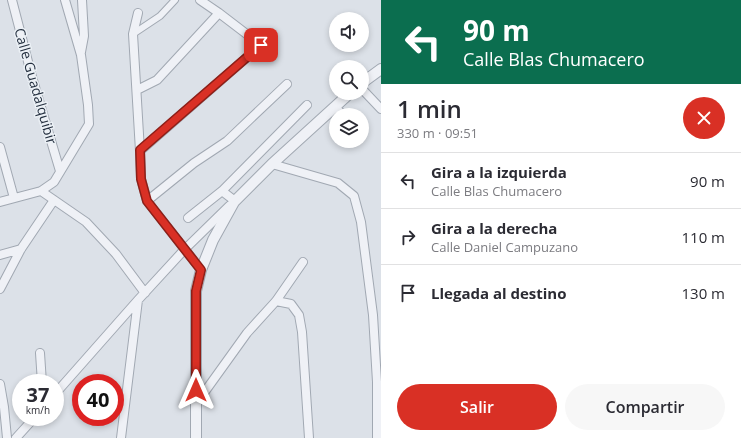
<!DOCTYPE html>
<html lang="es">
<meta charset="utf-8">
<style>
:root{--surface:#fff;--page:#f7f7f7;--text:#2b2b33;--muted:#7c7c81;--line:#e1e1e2;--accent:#d93025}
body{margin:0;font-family:"Open Sans",sans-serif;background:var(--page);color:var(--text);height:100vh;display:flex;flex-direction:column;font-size:15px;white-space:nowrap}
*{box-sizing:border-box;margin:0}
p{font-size:13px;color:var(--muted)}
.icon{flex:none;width:22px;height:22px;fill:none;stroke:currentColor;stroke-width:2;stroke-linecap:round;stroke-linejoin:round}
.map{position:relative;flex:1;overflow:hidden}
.side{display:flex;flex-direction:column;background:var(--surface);width:360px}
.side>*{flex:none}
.banner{background:#0b6e4f;color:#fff;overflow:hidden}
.buttons{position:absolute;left:329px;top:12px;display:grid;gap:8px}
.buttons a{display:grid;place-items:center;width:40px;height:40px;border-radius:50%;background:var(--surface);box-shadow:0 2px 6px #0003;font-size:20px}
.speed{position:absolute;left:12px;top:374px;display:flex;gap:8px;font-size:20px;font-weight:700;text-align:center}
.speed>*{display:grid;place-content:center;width:52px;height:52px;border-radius:50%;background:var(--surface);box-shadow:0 2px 6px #0003;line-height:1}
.speed small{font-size:10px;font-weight:400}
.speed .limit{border:6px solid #d22;background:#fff;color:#111}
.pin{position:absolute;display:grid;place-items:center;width:34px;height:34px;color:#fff;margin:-17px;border-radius:8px;box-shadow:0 2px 6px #0006}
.me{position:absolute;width:44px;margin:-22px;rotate:0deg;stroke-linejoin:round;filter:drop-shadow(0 0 3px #0008)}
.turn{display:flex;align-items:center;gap:14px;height:84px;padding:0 16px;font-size:18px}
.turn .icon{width:52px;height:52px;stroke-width:2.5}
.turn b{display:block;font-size:28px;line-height:34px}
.round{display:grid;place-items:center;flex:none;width:42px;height:42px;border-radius:21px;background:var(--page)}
.overview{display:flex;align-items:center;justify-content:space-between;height:68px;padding:0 16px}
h1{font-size:24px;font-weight:600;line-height:30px}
.primary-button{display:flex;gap:8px;margin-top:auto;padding:8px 16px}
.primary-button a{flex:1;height:46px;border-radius:24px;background:var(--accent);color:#fff;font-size:16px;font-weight:600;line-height:46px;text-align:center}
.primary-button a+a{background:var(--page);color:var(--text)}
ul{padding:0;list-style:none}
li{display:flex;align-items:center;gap:12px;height:56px;padding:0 16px;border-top:1px solid var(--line)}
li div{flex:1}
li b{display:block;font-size:15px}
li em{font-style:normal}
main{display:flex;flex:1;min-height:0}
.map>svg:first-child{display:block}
</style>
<main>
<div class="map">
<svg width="381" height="438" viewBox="0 0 381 438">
<rect width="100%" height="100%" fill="#dce1e8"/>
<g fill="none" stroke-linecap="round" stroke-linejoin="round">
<!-- pedestrian casing -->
<g stroke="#a1a8b2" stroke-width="8">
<path id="pedestrian" d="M133,34L160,16L175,0"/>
</g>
<!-- minor casing -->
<g stroke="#a1a8b2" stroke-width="10">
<path id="minor" d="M12,0L32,77L60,171
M138,13L133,34L140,151L141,179L147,201L201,270
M81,52L84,36L82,0
M362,89L381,109
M137,90L157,80L219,13
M335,107L343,115
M0,147L14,198
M140,151L261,45L219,13L200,0
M272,164L338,183L354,196L361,222L373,315L377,382V438
M41,191L86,222L116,254L145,293
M222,191L235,201
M147,201L194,163L227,141L287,84
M0,202L41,191L54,182L89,124L88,105L81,55L65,0
M188,218L222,191L307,105
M0,255L21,249
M0,289L21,249L54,200
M276,301L291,304L299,315L302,332L309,438
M40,353L42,383
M0,384L4,407L7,438
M55,394L138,300L184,250L229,206
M196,404L247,333L276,301L303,262
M16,438L35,417
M121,438L138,300"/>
</g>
<!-- tertiary casing -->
<g stroke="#a1a8b2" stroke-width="12">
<path id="tertiary" d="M362,83L381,69
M196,438V291L201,270L213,240L234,202L272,164L350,93"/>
</g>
<!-- pedestrian -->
<use href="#pedestrian" stroke="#eff1f6" stroke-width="6"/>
<!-- minor -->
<use href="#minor" stroke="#eff1f6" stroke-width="8"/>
<!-- tertiary -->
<use href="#tertiary" stroke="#eff1f6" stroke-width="10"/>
</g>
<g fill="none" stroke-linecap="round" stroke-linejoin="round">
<!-- route casing -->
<g stroke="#8d1f18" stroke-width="10">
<path id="route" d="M196,390V291L201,270L147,201L141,179L140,150L261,45"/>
</g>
<!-- route -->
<use href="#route" stroke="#d93025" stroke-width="7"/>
</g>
<g text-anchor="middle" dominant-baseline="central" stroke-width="3" stroke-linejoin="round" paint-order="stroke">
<!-- street labels -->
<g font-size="14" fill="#242f3f" stroke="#ebf0f5">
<text transform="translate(36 86) rotate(74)">Calle Guadalquibir</text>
</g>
</g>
</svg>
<div class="buttons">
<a><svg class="icon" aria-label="sound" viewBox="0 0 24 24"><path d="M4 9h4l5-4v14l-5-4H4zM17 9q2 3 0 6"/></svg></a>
<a><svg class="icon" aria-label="search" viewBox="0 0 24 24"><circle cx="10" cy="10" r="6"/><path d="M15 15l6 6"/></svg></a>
<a><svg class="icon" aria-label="layers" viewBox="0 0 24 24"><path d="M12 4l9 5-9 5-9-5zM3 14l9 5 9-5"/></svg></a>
</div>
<div class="speed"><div>37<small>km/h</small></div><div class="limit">40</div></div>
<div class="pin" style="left:261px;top:45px;background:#d93025"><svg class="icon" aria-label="arrive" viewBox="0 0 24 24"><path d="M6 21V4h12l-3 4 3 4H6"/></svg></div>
<svg class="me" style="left:196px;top:390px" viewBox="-20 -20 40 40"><path d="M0-17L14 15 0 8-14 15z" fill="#d93025" stroke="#fff" stroke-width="4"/></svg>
</div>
<section class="side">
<div class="banner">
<div class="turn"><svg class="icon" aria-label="left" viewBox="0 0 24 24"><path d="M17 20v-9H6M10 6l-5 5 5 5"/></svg><div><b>90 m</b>Calle Blas Chumacero</div></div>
</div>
<div class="overview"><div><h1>1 min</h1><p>330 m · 09:51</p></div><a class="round" style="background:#d93025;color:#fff"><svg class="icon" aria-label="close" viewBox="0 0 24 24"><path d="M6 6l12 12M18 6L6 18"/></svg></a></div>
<ul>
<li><svg class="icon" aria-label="left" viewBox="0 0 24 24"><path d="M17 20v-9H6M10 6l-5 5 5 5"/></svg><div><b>Gira a la izquierda</b><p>Calle Blas Chumacero</p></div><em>90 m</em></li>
<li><svg class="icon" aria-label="right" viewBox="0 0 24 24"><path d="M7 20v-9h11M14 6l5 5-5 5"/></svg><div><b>Gira a la derecha</b><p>Calle Daniel Campuzano</p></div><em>110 m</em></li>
<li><svg class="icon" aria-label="arrive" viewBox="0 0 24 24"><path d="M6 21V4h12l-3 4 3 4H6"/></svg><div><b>Llegada al destino</b></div><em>130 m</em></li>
</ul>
<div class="primary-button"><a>Salir</a><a>Compartir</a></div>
</section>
</main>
